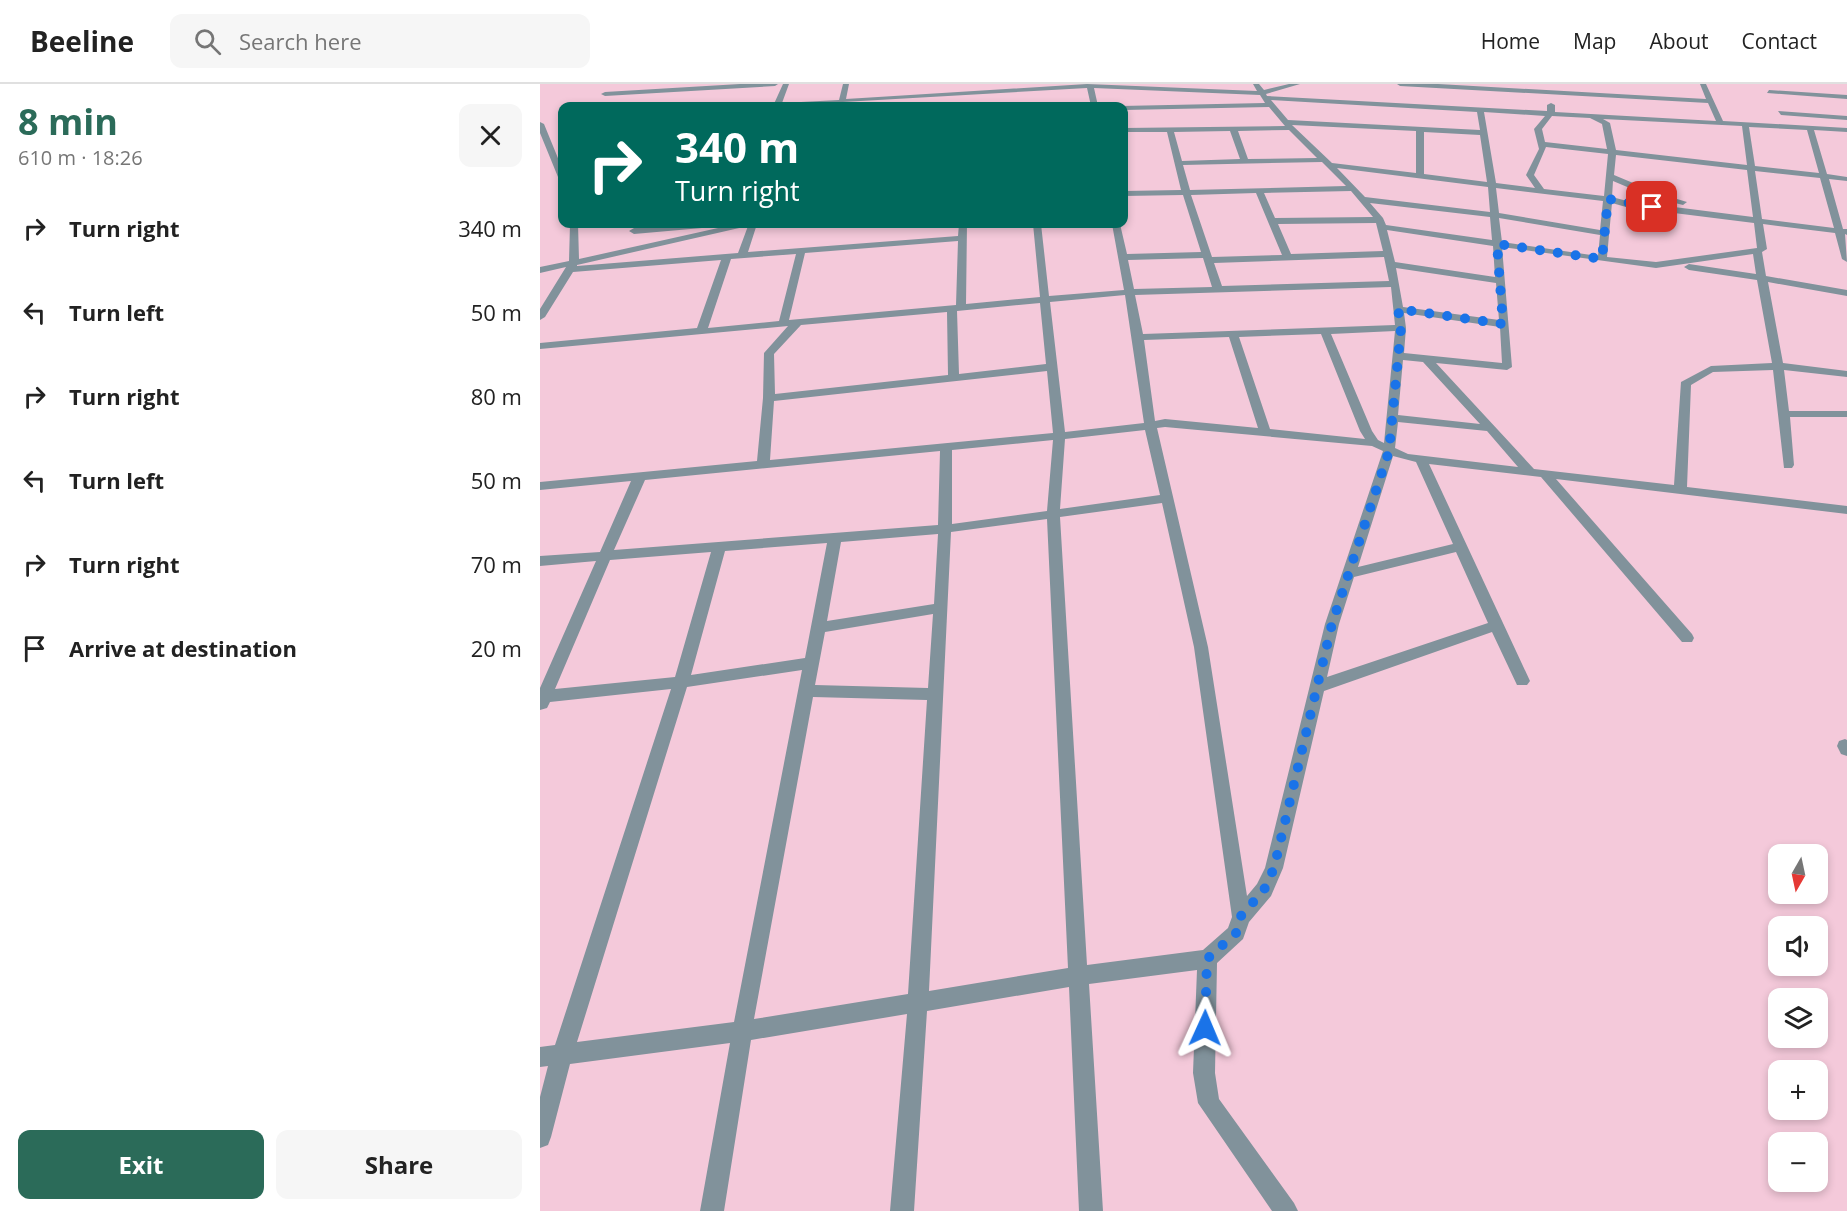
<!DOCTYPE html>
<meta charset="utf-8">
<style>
:root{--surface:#fff;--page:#f6f6f6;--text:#222;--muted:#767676;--line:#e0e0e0;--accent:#2b6b59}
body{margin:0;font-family:"Open Sans",sans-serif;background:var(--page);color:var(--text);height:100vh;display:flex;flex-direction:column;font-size:22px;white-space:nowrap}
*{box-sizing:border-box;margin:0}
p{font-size:20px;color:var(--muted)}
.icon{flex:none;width:33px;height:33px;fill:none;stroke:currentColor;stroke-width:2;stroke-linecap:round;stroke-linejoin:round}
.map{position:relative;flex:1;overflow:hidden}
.drawer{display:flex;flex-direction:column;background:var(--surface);width:540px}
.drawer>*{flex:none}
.hud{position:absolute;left:18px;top:18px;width:570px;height:126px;border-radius:12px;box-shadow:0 3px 9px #0003;background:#00695c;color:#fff;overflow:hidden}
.needle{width:39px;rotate:189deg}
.controls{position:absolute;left:1228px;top:760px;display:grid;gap:12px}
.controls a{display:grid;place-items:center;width:60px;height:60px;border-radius:12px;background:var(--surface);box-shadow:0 3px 9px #0003;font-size:30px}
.pin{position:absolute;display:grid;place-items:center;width:51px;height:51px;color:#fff;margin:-26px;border-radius:12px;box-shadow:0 3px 9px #0006}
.me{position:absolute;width:66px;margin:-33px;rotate:1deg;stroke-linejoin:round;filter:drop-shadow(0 0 4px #0008)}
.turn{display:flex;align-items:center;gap:21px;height:126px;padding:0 18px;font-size:27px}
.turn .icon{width:78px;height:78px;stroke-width:2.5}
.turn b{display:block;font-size:42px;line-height:51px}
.round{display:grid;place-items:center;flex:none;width:63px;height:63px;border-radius:12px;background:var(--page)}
.summary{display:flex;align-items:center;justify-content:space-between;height:102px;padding:0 18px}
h1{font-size:36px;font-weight:700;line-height:45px;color:var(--accent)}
.cta{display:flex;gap:12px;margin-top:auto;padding:12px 18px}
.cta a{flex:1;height:69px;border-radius:12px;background:var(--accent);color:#fff;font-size:24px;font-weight:700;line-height:69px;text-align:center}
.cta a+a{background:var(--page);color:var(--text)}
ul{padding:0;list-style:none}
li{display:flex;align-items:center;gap:18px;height:84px;padding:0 18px}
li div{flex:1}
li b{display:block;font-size:22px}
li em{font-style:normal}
header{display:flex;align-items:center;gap:36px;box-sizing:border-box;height:84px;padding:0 30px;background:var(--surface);border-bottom:2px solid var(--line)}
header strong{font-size:28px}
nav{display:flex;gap:33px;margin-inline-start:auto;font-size:21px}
.search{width:420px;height:54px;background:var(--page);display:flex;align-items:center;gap:15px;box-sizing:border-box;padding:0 21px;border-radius:12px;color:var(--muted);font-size:22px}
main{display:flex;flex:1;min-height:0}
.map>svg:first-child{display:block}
</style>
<header>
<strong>Beeline</strong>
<div class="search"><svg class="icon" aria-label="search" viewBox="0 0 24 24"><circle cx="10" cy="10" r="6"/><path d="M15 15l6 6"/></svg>Search here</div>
<nav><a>Home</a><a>Map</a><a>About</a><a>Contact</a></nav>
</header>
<main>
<section class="drawer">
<div class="summary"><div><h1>8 min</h1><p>610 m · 18:26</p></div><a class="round"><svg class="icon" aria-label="close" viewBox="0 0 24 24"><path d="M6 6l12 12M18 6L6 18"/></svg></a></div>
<ul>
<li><svg class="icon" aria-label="right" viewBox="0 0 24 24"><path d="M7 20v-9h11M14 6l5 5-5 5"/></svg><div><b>Turn right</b></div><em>340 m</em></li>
<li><svg class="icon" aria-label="left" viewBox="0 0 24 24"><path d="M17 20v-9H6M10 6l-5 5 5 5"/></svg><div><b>Turn left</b></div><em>50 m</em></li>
<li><svg class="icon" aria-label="right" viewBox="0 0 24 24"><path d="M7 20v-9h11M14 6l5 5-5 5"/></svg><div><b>Turn right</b></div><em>80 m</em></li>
<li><svg class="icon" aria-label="left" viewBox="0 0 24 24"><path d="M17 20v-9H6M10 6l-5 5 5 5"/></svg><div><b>Turn left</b></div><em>50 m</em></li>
<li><svg class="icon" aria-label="right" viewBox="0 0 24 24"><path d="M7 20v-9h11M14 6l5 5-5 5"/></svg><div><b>Turn right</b></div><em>70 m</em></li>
<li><svg class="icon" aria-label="arrive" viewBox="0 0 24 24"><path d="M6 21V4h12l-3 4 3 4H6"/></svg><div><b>Arrive at destination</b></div><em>20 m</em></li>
</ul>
<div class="cta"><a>Exit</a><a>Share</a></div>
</section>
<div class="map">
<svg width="1307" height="1127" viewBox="0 0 1307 1127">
<rect width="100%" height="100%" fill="#f4c9da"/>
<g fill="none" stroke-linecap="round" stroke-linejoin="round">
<!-- street -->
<path fill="#81929b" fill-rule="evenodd" d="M200,0H238L235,2L65,12L61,10L65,8Z
M243,0H249L242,19L299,16L303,0H309L306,15L547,0L717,7L713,0H719L724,6L749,0H760L726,10L727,12L1007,27V21L1011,19L1015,21V28L1176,37L1168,19L860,2L857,0H898L1166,15L1160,0H1166L1183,37L1307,44V48L1274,46L1287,90L1307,93V97L1289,95L1303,145H1307V151L1305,150L1307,178L1302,175L1295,149L1223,140L1227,165L1222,168L1226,192L1307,206V212L1228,198L1243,279L1307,287V293L1244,286L1249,327H1307V333H1250L1254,381L1252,384H1244L1233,286L1173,288L1151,301L1147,403L1307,422V430L1016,395L1152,550L1154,554L1152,558H1142L1001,393L889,380L990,597L987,601H977L952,548L784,607L743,784L731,812L709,838L703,855L677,879L675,989L679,1015L754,1119L758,1127H732L658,1019L653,989L657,886L549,900L563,1127H539L529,903L387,927L374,1127H350L367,930L211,956L184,1127H160L190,959L30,980L11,1053L8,1061L0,1064V1013L8,982L0,983V963L15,961L131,605L10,618L7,624L0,626V604L56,477L0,482V472L60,468L91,397L0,406V398L217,377L223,314L224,269L248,242L0,265V259L157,244L181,176L33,188L5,233L0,236V225L26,183L0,189V183L29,177L30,140H38L39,175L196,140H217L208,168L418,152L419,140H427L426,220L500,213L493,140H501L509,212L584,206L572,140H580L587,170L661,168L643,111L584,112V107L641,106L627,48H584V44L745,42L729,23L584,26L581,22L725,19L720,11L554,4L558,22H551L547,4L233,22ZM731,16L937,28L940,46L748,36ZM944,28L1005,32L994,45L999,65L986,91L995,104L956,99ZM1012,32L1050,34L1062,40L1067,65L1005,58L1002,45ZM1063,35L1202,42L1207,81L1076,66L1070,39ZM752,41L876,47V89L792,79ZM1209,43L1267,46L1279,89L1215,82ZM749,46L777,74L708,75L698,47ZM690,47L700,75L642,77L634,48ZM884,48L940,51L947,98L884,90ZM1006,63L1068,70L1064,112L1004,105L994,91ZM1076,71L1207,86L1213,133L1087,117L1072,113L1073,97L1111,113L1143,121L1147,118L1117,109L1074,91ZM782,78L806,102L650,106L643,81ZM797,84L948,103L950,128L825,113ZM1215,87L1280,94L1294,144L1222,135ZM956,104L1063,117L1060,146L959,129ZM811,107L833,133L735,134L724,109ZM716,109L742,171L672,173L651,111ZM830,119L950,133L952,156L846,141L843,134ZM1072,119L1086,123L1214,139L1217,164L1116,178L1067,173ZM959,134L1060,151L1058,172L962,158ZM836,139L843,167L751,170L738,140ZM208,142L198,169L37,182V181ZM847,146L953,162L955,193L855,178ZM418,157L416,221L249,236L265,169ZM962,163L1116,184L1213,170L1216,190L1149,180L1144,183L1149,186L1217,196L1232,279L1171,282L1141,298L1134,401L994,385L896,279L967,286L972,283ZM256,170L239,237L168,244L191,175ZM844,173L849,197L682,202L674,179ZM663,174L672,203L594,205L588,176ZM856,184L956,199L959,236L863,223ZM851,203L855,241L603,250L595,211ZM585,211L604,339L525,348L510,218ZM500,219L506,280L419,290L417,227ZM407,228L408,291L235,310L234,270L261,241ZM864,229L960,243L962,279L864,269L866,244ZM855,247L844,359L838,356L832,347L791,250ZM781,250L820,347L825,355L730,345L699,253ZM689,253L718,344L625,335L615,337L604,256ZM863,276L883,278L940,340L858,331ZM507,287L513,349L230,376L234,317ZM858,338L947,347L978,383L868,370L855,364ZM625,343L832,362L843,367L785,540L725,784L717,800L707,812L668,563L617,344ZM605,346L620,411L520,425L525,355ZM513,356L507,427L412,440V366ZM400,367L398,441L74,466L105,396ZM853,372L876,378L913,460L818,483ZM622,419L654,563L692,833L688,844L663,866L547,881L520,433ZM507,435L528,884L389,907L411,448ZM398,450L394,520L287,537L301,458ZM287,459L265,574L151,591L185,467ZM171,468L135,593L15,605L70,476ZM916,468L948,539L787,593L799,540L814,493ZM393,530L388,604L275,601L285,548ZM262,586L194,938L37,958L147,603ZM273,613L387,616L368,910L214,935Z
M1229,6L1307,11V15L1227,9Z
M1238,27L1307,32V36L1241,31Z
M0,38L4,40L22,84V95L18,93L0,49Z
M149,140L166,141L162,144L94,150L89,147L94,144Z
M1305,655L1307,656V672L1301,670L1297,662L1299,657Z"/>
</g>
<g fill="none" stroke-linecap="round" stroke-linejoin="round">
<!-- route -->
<path stroke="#1a73e8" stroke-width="10" stroke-dasharray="0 18" d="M665,944L667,875L696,849L701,832L724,806L734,784L792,540L849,367L861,244L858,225L963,240L957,160L1062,175L1068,115L1112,123"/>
</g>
</svg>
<div class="controls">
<a><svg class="needle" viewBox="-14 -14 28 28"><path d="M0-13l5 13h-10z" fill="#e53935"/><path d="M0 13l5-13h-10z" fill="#767676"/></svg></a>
<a><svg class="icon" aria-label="sound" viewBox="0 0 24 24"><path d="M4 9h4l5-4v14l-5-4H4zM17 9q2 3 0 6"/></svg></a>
<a><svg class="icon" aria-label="layers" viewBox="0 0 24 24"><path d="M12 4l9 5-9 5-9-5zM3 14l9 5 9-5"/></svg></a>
<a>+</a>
<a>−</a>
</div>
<div class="pin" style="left:1112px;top:123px;background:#d93025"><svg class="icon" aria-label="arrive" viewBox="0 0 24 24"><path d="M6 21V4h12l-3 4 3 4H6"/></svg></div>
<svg class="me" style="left:665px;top:944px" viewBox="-20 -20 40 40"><path d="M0-17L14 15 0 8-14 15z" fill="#1a73e8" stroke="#fff" stroke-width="4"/></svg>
<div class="hud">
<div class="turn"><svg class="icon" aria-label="right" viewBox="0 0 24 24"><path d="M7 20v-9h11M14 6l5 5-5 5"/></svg><div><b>340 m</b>Turn right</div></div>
</div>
</div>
</main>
